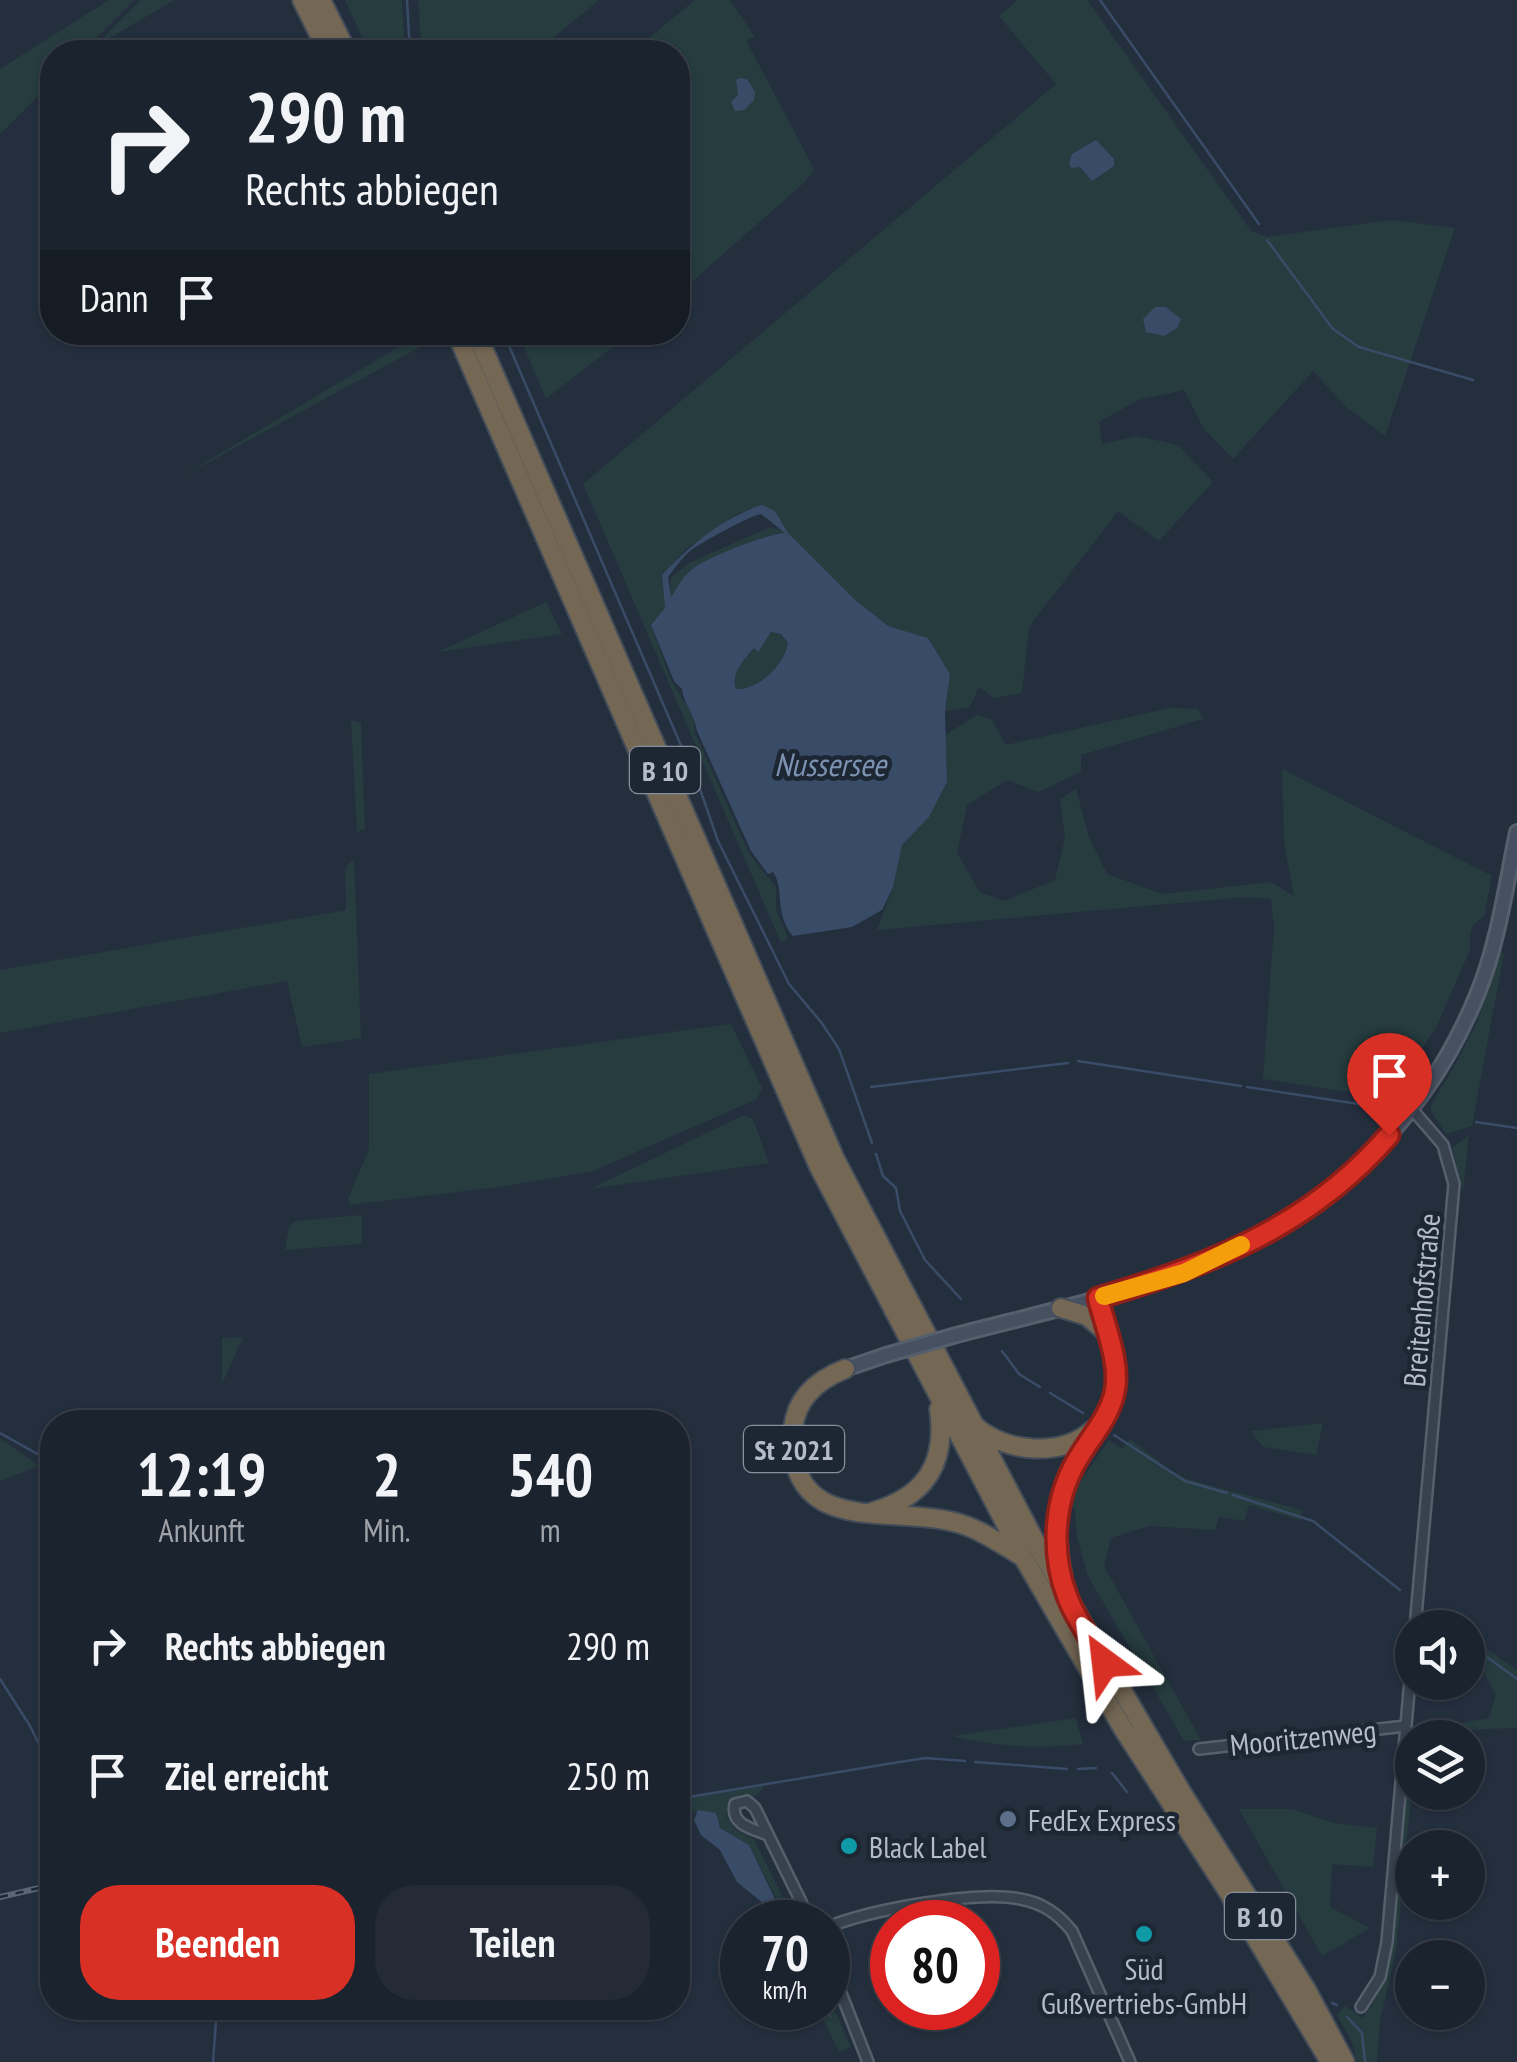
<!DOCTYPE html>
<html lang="de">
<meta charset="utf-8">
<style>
:root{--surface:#1b232e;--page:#242b36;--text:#f1f3f6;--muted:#a0a4aa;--line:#39404a;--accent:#d93025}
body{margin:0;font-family:"PT Sans Narrow",sans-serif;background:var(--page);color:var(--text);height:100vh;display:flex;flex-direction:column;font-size:38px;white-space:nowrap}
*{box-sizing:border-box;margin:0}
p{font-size:32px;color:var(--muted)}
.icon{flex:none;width:55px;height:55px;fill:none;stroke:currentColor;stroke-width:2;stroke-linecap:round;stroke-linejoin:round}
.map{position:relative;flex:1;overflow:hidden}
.panel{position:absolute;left:40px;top:1410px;width:650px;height:610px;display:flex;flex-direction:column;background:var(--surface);border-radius:40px;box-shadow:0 2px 8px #0004,0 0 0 2px var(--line)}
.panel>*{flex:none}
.hud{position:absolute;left:40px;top:40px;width:650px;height:305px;border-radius:40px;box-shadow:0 2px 8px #0004,0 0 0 2px var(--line);background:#1b232e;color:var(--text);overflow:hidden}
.fabs{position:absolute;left:1395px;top:1610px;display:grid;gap:20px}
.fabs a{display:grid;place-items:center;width:90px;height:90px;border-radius:50%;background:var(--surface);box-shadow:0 2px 8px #0004,0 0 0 2px var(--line);font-size:50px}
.speed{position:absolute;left:720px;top:1900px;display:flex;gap:20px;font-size:50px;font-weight:700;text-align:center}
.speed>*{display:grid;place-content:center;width:130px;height:130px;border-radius:50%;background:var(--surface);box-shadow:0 2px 8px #0004,0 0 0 2px var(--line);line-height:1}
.speed small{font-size:25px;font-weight:400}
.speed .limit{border:15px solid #d22;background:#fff;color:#111}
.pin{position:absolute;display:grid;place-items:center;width:85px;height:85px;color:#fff;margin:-102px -42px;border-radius:50% 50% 50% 0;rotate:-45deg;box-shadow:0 0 10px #0007}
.pin .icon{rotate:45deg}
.me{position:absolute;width:110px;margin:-55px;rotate:330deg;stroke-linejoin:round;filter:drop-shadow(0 0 8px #0008)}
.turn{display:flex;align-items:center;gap:35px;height:210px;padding:0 40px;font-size:45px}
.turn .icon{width:130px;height:130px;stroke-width:2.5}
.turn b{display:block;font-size:70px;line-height:85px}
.then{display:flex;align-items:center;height:95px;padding:0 40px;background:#0003;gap:20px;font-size:38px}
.eta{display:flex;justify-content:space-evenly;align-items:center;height:170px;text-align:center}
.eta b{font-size:60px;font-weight:700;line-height:70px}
.action{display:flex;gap:20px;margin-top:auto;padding:20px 40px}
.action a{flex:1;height:115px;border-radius:40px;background:var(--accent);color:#fff;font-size:40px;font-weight:700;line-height:115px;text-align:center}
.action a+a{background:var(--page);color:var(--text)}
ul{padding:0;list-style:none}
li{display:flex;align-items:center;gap:30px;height:130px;padding:0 40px}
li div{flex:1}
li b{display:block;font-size:38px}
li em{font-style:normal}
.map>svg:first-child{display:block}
</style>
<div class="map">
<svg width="1517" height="2062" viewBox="0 0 1517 2062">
<rect width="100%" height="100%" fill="#242f3e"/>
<!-- green -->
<path fill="#263c3f" d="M109,0H134L82,52H52V82L0,134V69Z
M141,0H174L93,48Z
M345,0H402L405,52H369Z
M418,0H599L536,52H422Z
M695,0H730L755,37L746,40L814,169L806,181L678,294V52H632Z
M1018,0H1087L1251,231L1267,237L1392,220L1455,228L1385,436L1347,408L1313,371L1233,459L1204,429L1184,390L1138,400L1099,422L1102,444L1137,436L1178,445L1213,482L1159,541L1118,511L1029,627L1022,693L994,698L979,687L970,707L945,711L950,674L928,638L888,626L853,598L733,551L692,569L671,599L670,579L689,563L770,527L787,532L775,511L740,512L687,548L662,575L665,608L651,626L672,682L693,716L695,733L749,853L776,887V909L788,938L781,943L583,484L1056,84L999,16Z
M424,332L430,333L433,340L179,478Z
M518,333H630L546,399Z
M546,602L562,634L438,652Z
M771,632L780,634L788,643C784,665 759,690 736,689C730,674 745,660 754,648L757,651Z
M1169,708L1198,709L1203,719L1081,755V772L1038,792L1007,780L967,805L957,853L980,892L1004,901L1055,880L1065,838L1060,799L1076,789L1089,837L1107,874L1163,894L1271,882L1294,896L1284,842L1282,769L1492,876L1484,916L1473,925L1470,935V950L1436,1028L1388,1098L1263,1079L1274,927L1271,899L1247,897L877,930L893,887L902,845L929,817L947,782L945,735L977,715L992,720L1006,745Z
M351,720L361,723L365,829L357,832Z
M354,859L361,1038L302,1047L287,981L0,1033V970L346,910L345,868Z
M1500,953H1504L1472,1126L1446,1134L1431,1111V1104L1453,1069L1476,1024Z
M731,1024L762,1088L757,1099L593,1171L499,1187L349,1205L348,1198L369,1150V1074Z
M744,1115L753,1119L769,1163L590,1189Z
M1469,1135L1463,1192L1452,1148Z
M362,1215V1244L285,1250L289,1227L295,1221Z
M243,1337L222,1384V1338Z
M403,1410L413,1417L410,1422L386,1417L339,1422L338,1413Z
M1323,1423L1316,1455L1263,1447L1251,1431Z
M0,1438L39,1466L0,1481Z
M1130,1439L1167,1468L1187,1479L1302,1510L1300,1520L1249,1505L1244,1521L1219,1517L1215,1530L1149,1526L1111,1538L1104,1566L1201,1740L1184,1741L1088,1576L1077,1537L1075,1508L1069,1506L1075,1489L1109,1440L1122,1449Z
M1468,1636L1517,1670V1728L1456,1730V1724L1489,1718L1496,1695L1473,1653L1468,1652Z
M1076,1718L1083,1744C1037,1749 998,1747 953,1736Z
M1409,1750L1412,1756V1786L1396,1951L1380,2021L1377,2062H1357L1352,2042L1337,2015L1345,2006L1363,2018C1379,1997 1385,1977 1391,1951Z
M762,1784L763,1789L755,1796L742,1794L730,1800L726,1816L736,1830L754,1839L795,1922H775L764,1913L766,1906L779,1918L785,1916L749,1845L720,1828L716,1813L689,1812L686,1828L678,1827V1798Z
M1239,1809H1292L1333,1823L1377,1828L1373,1867L1332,1864L1330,1907L1370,1928L1322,1956Z
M828,1995L851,2047L839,2052L818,2008H828Z"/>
<!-- water -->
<path fill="#394c67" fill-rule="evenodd" d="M740,78L747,79L755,92L754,100L744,110L735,111L731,102L738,95L736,80Z
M1096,140L1114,159V166L1092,181L1080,167L1071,168L1069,163L1072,154Z
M1155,307H1166L1181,319L1177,328L1164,336L1146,332L1143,319Z
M762,505L775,511L788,533L853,598L888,626L928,638L950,674L945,711L947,782L929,817L902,845L893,887L882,910L852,927L793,936C774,915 785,889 773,872L768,874L751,851L697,731C695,715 683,703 682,689L674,681L651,625L665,608L662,575C690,545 722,518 762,505ZM761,514L785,533C764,535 704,558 689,572C681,579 677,589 671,597L668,577C674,569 681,559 689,552C700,543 749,516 761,514ZM771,632L781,634L788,643C784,665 759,690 736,689C730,674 744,660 754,648L758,652Z
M698,1810L716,1813L720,1828L749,1845L786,1922L737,1882L720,1850L701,1835L694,1820Z"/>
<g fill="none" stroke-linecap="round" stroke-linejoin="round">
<!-- stream -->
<path stroke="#394c67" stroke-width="2.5" d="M407,0L410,52
M1100,0L1259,224
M1267,240L1333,329L1359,347L1473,380
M503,332L701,792L718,841L789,984L821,1022L839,1049L872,1143
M1078,1061L1241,1086
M871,1087L1068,1063
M1247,1087L1365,1105
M1476,1122L1517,1128
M876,1154L883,1176L896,1188L900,1211L925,1260L961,1299
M1002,1351L1019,1374L1040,1387
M1050,1393L1083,1413
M0,1433L52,1462
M1114,1435L1185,1481L1227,1493
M1233,1495L1313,1521L1400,1590
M1430,1615L1447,1628
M1468,1643L1517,1679
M0,1679L30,1726L52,1770
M975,1762L1067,1769
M1078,1769L1096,1768
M1112,1773L1127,1792
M689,1797L893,1763L926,1758L965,1761
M1332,2003L1337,2005
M826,2008L830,2016
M1347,2017L1362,2033L1365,2062
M213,2062L217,2008"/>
<!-- street casing -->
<g stroke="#565f6c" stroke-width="14">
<path id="street" d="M1411,1108L1443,1145L1454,1184L1415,1628
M1199,1749L1406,1726
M768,1835C753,1829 730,1825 735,1804L747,1801L755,1808L811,1922
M828,1927C870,1910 976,1890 1020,1899C1043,1903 1058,1914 1072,1931L1130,2062
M828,1960L868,2062
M1361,2007L1380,1977L1387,1942L1412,1657"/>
</g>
<!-- secondary casing -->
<g stroke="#565f6c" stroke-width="18">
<path id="secondary" d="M953,1336C1029,1316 1107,1299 1181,1273C1314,1227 1424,1126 1477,995C1498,944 1506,886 1517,832
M845,1369L886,1355"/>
</g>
<!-- highway casing -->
<g stroke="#434c59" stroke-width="22">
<path id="highway" d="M302,0L328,52
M321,0L347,52
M456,332L819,1167L1023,1557L1122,1727L1229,1893L1330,2062
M476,332L835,1159L1036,1543L1182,1793L1306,1989L1345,2062
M1061,1308L1087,1316L1107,1333
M845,1369C817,1380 796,1398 793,1429C786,1538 890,1505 954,1522C979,1528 1001,1544 1023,1557
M975,1426C1006,1453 1062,1458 1094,1429
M872,1512C925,1497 947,1464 939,1409
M1063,1577C1054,1536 1055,1493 1079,1457C1092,1437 1111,1414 1115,1389C1118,1359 1105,1327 1097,1298"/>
</g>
<!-- street -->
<use href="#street" stroke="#38414e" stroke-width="9"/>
<!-- secondary -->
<use href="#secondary" stroke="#465061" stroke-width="12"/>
<!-- highway -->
<use href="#highway" stroke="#746855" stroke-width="18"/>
<!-- rail casing -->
<g stroke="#5a6575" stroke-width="6">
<path id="rail" d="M678,1832H680
M0,1897L52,1885"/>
</g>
<!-- rail -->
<use href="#rail" stroke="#1d2633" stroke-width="2.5" stroke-dasharray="8" stroke-linecap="butt"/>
<!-- secondary-bridge casing -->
<g stroke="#565f6c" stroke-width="18" stroke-linecap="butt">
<path id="secondary-bridge" d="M886,1355L953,1336"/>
</g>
<!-- secondary-bridge -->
<use href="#secondary-bridge" stroke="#465061" stroke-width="12"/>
</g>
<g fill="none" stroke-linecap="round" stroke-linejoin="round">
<!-- route casing -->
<g stroke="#8d1f18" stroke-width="25">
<path id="route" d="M1105,1663C1093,1642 1075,1619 1067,1596C1051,1554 1053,1502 1076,1462C1088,1440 1107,1421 1114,1395C1122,1365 1105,1327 1098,1298C1210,1265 1311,1226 1389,1135"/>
</g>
<!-- route -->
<use href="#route" stroke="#d93025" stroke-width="18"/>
<!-- slow -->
<path stroke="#f59e0b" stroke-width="18" d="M1104,1296L1184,1273L1241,1245"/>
</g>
<!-- markers -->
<circle fill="#5c6f8a" stroke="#1d2633" stroke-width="4" cx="1008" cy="1819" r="10"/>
<g fill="#0f9aa8" stroke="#1d2633" stroke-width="4">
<circle cx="849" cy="1846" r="10"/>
<circle cx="1144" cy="1934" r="10"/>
</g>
<g text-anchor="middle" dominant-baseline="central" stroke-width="9" stroke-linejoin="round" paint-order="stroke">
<!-- shield labels -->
<g fill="#1d2633" stroke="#878f9c" stroke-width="2.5">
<rect x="630" y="747" width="70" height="46" rx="8"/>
<rect x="744" y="1426" width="100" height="46" rx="8"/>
<rect x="1225" y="1893" width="70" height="46" rx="8"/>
</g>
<g font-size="28" font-weight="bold" fill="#b4bcc9">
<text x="665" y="770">B 10</text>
<text x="794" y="1449">St 2021</text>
<text x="1260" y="1916">B 10</text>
</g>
<!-- street labels -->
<g font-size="30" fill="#b4bcc9" stroke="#1d2633">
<text transform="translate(1421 1300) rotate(-85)">Breitenhofstraße</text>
<text transform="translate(1303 1737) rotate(-6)">Mooritzenweg</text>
</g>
<!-- poi labels -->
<g font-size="30" fill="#b4bcc9" stroke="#1d2633" text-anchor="start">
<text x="1028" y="1819">FedEx Express</text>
<text x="869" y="1846">Black Label</text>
<text x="1144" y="1968" text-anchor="middle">Süd<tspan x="1144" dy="34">Gußvertriebs-GmbH</tspan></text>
</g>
<!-- water labels -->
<g font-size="32" font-style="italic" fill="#7c92b1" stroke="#1d2633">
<text x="830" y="764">Nussersee</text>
</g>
</g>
</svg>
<div class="fabs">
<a><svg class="icon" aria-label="sound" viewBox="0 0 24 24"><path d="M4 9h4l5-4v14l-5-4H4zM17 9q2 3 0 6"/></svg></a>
<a><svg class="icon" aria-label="layers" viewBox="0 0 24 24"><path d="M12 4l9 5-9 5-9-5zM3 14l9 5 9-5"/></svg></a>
<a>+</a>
<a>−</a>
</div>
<div class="speed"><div>70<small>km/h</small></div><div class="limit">80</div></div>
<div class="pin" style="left:1389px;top:1135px;background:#d93025"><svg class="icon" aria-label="arrive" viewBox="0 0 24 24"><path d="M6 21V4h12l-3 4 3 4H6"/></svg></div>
<svg class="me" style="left:1105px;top:1663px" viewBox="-20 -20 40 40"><path d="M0-17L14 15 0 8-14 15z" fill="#d93025" stroke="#fff" stroke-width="4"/></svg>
<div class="hud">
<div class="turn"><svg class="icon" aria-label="right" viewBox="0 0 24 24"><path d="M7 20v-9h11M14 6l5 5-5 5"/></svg><div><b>290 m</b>Rechts abbiegen</div></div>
<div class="then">Dann<svg class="icon" aria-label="arrive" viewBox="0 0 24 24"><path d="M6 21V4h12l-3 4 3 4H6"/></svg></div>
</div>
<section class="panel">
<div class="eta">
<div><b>12:19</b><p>Ankunft</p></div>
<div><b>2</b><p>Min.</p></div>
<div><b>540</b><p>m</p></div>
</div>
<ul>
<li><svg class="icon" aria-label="right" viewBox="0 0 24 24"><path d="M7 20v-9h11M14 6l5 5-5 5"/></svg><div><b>Rechts abbiegen</b></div><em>290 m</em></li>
<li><svg class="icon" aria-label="arrive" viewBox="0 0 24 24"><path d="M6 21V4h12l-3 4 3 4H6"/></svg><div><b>Ziel erreicht</b></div><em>250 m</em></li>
</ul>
<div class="action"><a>Beenden</a><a>Teilen</a></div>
</section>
</div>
